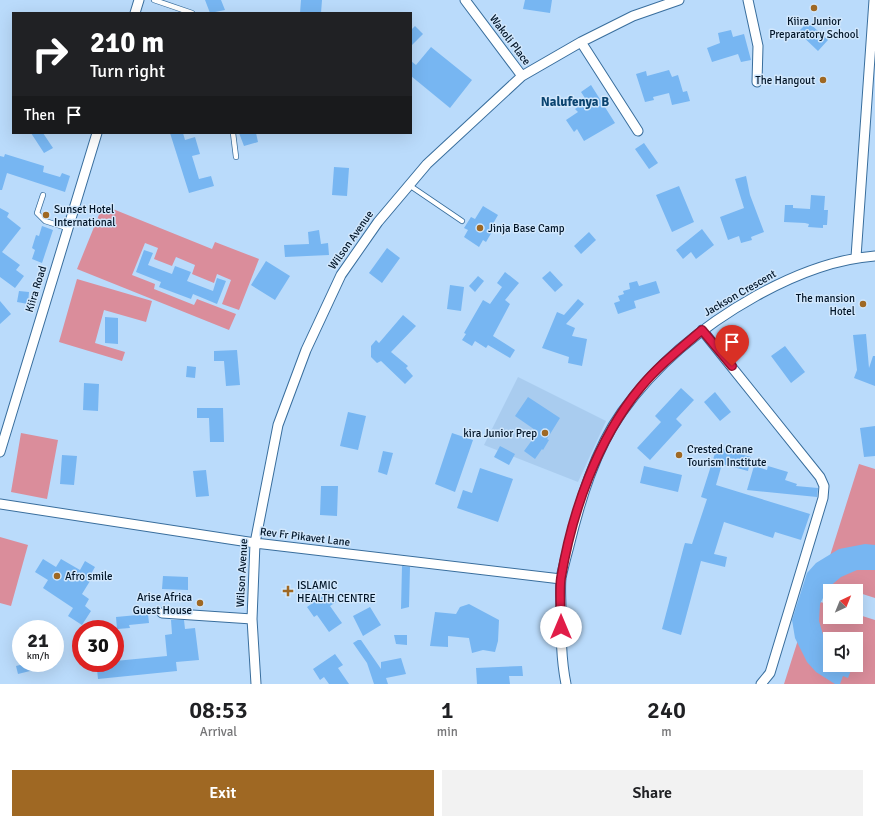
<!DOCTYPE html>
<style>
:root{--surface:#fff;--page:#f2f2f2;--text:#202124;--muted:#757577;--accent:#9f6823}
body{margin:0;font-family:Signika,sans-serif;background:var(--page);color:var(--text);height:100vh;display:flex;flex-direction:column;font-size:15px;white-space:nowrap}
*{box-sizing:border-box;margin:0}
p{font-size:13px;color:var(--muted)}
.icon{flex:none;width:22px;height:22px;fill:none;stroke:currentColor;stroke-width:2;stroke-linecap:round;stroke-linejoin:round}
.map{position:relative;height:684px;overflow:hidden}
.drawer{display:flex;flex-direction:column;background:var(--surface);flex:1}
.drawer>*{flex:none}
.guide{position:absolute;left:12px;top:12px;width:400px;height:122px;border-radius:0px;box-shadow:0 4px 16px #0002;background:#202124;color:#fff;overflow:hidden}
.needle{width:26px;rotate:43deg}
.buttons{position:absolute;left:823px;top:584px;display:grid;gap:8px}
.buttons a{display:grid;place-items:center;width:40px;height:40px;border-radius:0px;background:var(--surface);box-shadow:0 4px 16px #0002;font-size:20px}
.speed{position:absolute;left:12px;top:620px;display:flex;gap:8px;font-size:20px;font-weight:700;text-align:center}
.speed>*{display:grid;place-content:center;width:52px;height:52px;border-radius:50%;background:var(--surface);box-shadow:0 4px 16px #0002;line-height:1}
.speed small{font-size:10px;font-weight:400}
.speed .limit{border:6px solid #d22;background:#fff;color:#111}
.pin{position:absolute;display:grid;place-items:center;width:34px;height:34px;color:#fff;margin:-41px -17px;border-radius:50% 50% 50% 0;rotate:-45deg;box-shadow:0 0 4px #0007}
.pin .icon{rotate:45deg}
.me{position:absolute;width:44px;margin:-22px;rotate:0deg;stroke-linejoin:round;filter:drop-shadow(0 0 3px #0008)}
.turn{display:flex;align-items:center;gap:14px;height:84px;padding:0 12px;font-size:18px}
.turn .icon{width:52px;height:52px;stroke-width:2.5}
.turn b{display:block;font-size:28px;line-height:34px}
.then{display:flex;align-items:center;height:38px;padding:0 12px;background:#0003;gap:8px;font-size:15px}
.eta{display:flex;justify-content:space-evenly;align-items:center;height:68px;text-align:center}
.eta b{font-size:24px;font-weight:600;line-height:28px}
.primary-button{display:flex;gap:8px;margin-top:auto;padding:8px 12px}
.primary-button a{flex:1;height:46px;border-radius:0px;background:var(--accent);color:#fff;font-size:16px;font-weight:600;line-height:46px;text-align:center}
.primary-button a+a{background:var(--page);color:var(--text)}
.map>svg:first-child{display:block}
</style>
<div class="map">
<svg width="875" height="684" viewBox="0 0 875 684">
<rect width="100%" height="100%" fill="#badbfb"/>
<!-- built -->
<path fill="#a9ccef" d="M518,377L606,421L578,482L484,445Z"/>
<!-- green -->
<path fill="#da8d9b" fill-rule="evenodd" d="M103,205L212,249L215,242L259,259L239,310L222,304L231,280L217,274L214,283L192,274L195,265L176,257L172,266L154,259L158,248L145,243L132,275L155,284L154,289L194,305L197,299L236,314L229,330L77,269Z
M77,279L152,301L146,322L104,310L95,343L125,352L122,361L59,342Z
M21,433L58,440L47,499L11,492Z
M859,464L875,469V598L822,581Z
M0,537L28,545L11,606L0,603Z
M811,599L830,605V617H856V614L875,620V684H784ZM830,639H856V665H830Z"/>
<!-- building -->
<path fill="#77b6f2" d="M205,0H221L225,10L210,13Z
M301,0H322L321,13H300Z
M525,0H552L550,13L523,9Z
M808,22L828,40L818,51L798,32Z
M415,26L423,34L411,46V30Z
M731,30L733,37L744,34L751,60L741,62L738,54L712,62L707,48L720,43L718,33Z
M431,47L472,80L450,108L411,76V61L416,65Z
M669,70L672,77L678,75L683,92L687,91L690,101L672,105L669,93L653,97L654,100L645,102L636,74L646,71L647,76Z
M591,85L615,123L584,141L577,129L574,132L566,120L578,112L575,109L587,101L581,92Z
M31,133H43L53,148L44,153Z
M170,133H183L185,140L195,137L200,154L192,156L199,179L211,176L214,186L189,193Z
M239,133H256L258,142L244,146Z
M644,143L658,163L649,169L635,149Z
M5,154L44,166L43,172L60,177L62,173L70,176L65,192L7,173L2,190H0V156L4,157Z
M334,167L349,168L347,196L332,195Z
M746,176L750,195L764,232L751,237L752,240L741,243L739,236L728,240L720,217L744,208L735,179Z
M679,186L694,222L672,232L656,195Z
M811,195L825,196L824,210H828L827,225H823V228L808,227L809,224L805,223L784,222L785,205H793V208L810,209Z
M483,206L498,215L490,229L493,230L486,242L483,240L479,247L464,237L468,230L464,228L471,217L475,219Z
M0,208L9,213L7,217L21,228L2,252L20,265L16,270L24,276L15,288L0,277Z
M42,226L53,230L42,263L32,259L35,250L32,248L36,235L39,236Z
M702,229L714,245L696,259L691,252L683,259L676,250Z
M319,230L321,244L328,243L329,255L285,257L284,245L309,244L308,232Z
M589,232L596,240L581,254L574,246Z
M387,248L400,258L382,283L369,273Z
M144,250L153,253L148,265L172,274L175,266L191,272L187,281L213,291L217,278L226,281L217,304L193,294L191,299L159,287L161,282L136,272Z
M266,261L290,276L275,300L251,285Z
M550,271L563,285L555,292L542,278Z
M505,272L519,283L505,300L510,304L493,336L515,350L510,358L488,345L486,348L475,341L472,346L462,340L466,334L464,333L483,300L490,304L502,287L497,283Z
M478,276L484,281L475,292L469,286Z
M637,281L639,286L656,281L660,293L634,301L636,308L618,314L614,303L620,301L618,296L624,294L623,291L630,289L629,283Z
M450,285L464,287L461,311L447,309Z
M19,291L29,292L28,304L17,302Z
M578,299L584,304L566,324L575,328L572,336L587,339L582,366L568,363L569,357L542,348L557,312L564,315Z
M0,301L11,314L0,324Z
M403,315L416,326L391,352L408,366L406,368L413,376L405,384L381,361L377,363L371,357V346L376,340L379,343Z
M105,317L118,318V344L105,343Z
M866,334L869,368L873,356H875V386L854,378L857,370L853,335Z
M785,346L805,372L791,383L771,356Z
M237,350L240,385L226,386L224,361H214V351Z
M187,366L196,367L195,378L186,377Z
M84,383L99,384L98,411L83,410Z
M681,388L694,400L676,419L682,425L650,460L637,448L661,422L655,416Z
M715,392L731,412L720,421L704,402Z
M528,397L560,418L547,439L549,440L543,450L542,449L535,459L524,451L538,432L515,416Z
M197,408H223L224,442H210L209,418H197Z
M348,412L366,416L358,450L340,446Z
M875,426V456L864,457L860,428Z
M452,433L473,440L455,492L435,484Z
M500,446L515,454L509,465L494,457Z
M717,447L751,457L748,471L722,464L716,485L810,514L801,540L775,532L773,538L724,522L714,554L727,557L725,567L701,561L681,635L662,629L684,546L685,543L692,544L707,499L701,497Z
M383,451L393,453L387,475L378,472Z
M62,455L77,456L74,485L60,484Z
M644,466L682,475L678,492L640,483Z
M754,466L767,470L768,466L788,472L785,480L797,484L796,486L818,488L817,497L747,490Z
M480,468L513,479L498,522L457,508L463,490L472,493Z
M206,470L209,496L196,497L193,471Z
M321,486H338L337,516L320,515Z
M865,544L875,545V570H857L841,577L828,588L820,604L819,621L824,638L830,647V665H853L848,678L843,676L840,684H835L816,672L807,662L795,638L792,620L807,573L816,563L839,549Z
M43,559L56,567L61,559L80,570L85,561L95,567L88,579L90,581L82,594L89,599L85,606L91,611L82,625L68,616L73,608L43,588L48,580L35,572Z
M402,566L410,567L409,607L401,609Z
M163,576L188,577V590L162,589Z
M329,592L336,602L330,606L342,623L329,632L317,615L314,617L307,607Z
M469,604L499,620L498,641L495,652L483,650L472,653L469,638L448,636V647L430,646L435,612L456,614L460,607Z
M370,607L381,625L363,636L353,616Z
M148,614L149,623L129,625L130,628L117,629L116,617Z
M171,620H184L185,629L195,628L199,660L176,662L177,671L98,679L97,669L110,667V663H115V661L167,656L165,635L172,634Z
M394,635H407V645L396,644Z
M358,640H361L381,669V662L401,658L406,674L386,678L388,684H374L367,663L353,643Z
M335,654L343,665L338,668L349,684H329L324,677L320,680L313,669Z
M19,663H32L34,670L18,674L16,666L20,665Z
M522,666L523,676H509L510,684H477L476,668Z"/>
<g fill="none" stroke-linecap="round" stroke-linejoin="round">
<!-- lane casing -->
<g stroke="#396e9d" stroke-width="6">
<path id="lane" d="M154,0L192,13
M233,133L236,157
M409,185L462,221
M43,195L37,213L45,221L67,228"/>
</g>
<!-- street casing -->
<g stroke="#396e9d" stroke-width="11">
<path id="street" d="M465,0L522,76
M748,0L758,46L757,82
M135,13L139,0
M581,42L638,131
M856,257L874,0
M702,330L820,477L824,486L823,498L770,673L761,684
M0,452L97,133
M0,504L255,543L561,579
M162,613L252,619
M256,684L252,619L255,543L278,425L306,350L341,275L378,222L427,164L522,76L581,42L633,16L679,0
M566,684C561,659 561,634 561,609C561,599 560,588 561,578C563,568 566,557 569,546C580,501 595,450 622,412C657,363 704,325 756,296C792,276 833,259 875,256"/>
</g>
<!-- lane -->
<use href="#lane" stroke="#fff" stroke-width="4.5"/>
<!-- street -->
<use href="#street" stroke="#fff" stroke-width="9"/>
</g>
<g fill="none" stroke-linecap="round" stroke-linejoin="round">
<!-- route casing -->
<g stroke="#92132f" stroke-width="10">
<path id="route" d="M561,627C561,611 559,593 561,578C572,512 597,440 640,388C658,366 681,348 702,330L732,366"/>
</g>
<!-- route -->
<use href="#route" stroke="#e11d48" stroke-width="7"/>
</g>
<!-- markers -->
<g fill="#9f6823" stroke="#d1e7fc" stroke-width="1.5">
<circle cx="814" cy="8" r="4"/>
<circle cx="823" cy="80" r="4"/>
<circle cx="46" cy="215" r="4"/>
<circle cx="480" cy="228" r="4"/>
<circle cx="863" cy="304" r="4"/>
<circle cx="545" cy="433" r="4"/>
<circle cx="679" cy="455" r="4"/>
<circle cx="57" cy="576" r="4"/>
<path d="M286 585h4v4h4v4h-4v4h-4v-4h-4v-4h4z"/>
<circle cx="200" cy="603" r="4"/>
</g>
<g text-anchor="middle" dominant-baseline="central" stroke-width="3" stroke-linejoin="round" paint-order="stroke">
<!-- poi labels -->
<g font-size="11" fill="#011427" stroke="#d1e7fc" text-anchor="start">
<text x="814" y="21" text-anchor="middle">Kiira Junior<tspan x="814" dy="13">Preparatory School</tspan></text>
<text x="815" y="80" text-anchor="end">The Hangout</text>
<text x="54" y="209">Sunset Hotel<tspan x="54" dy="13">International</tspan></text>
<text x="488" y="228">Jinja Base Camp</text>
<text x="855" y="298" text-anchor="end">The mansion<tspan x="855" dy="13">Hotel</tspan></text>
<text x="537" y="433" text-anchor="end">kira Junior Prep</text>
<text x="687" y="449">Crested Crane<tspan x="687" dy="13">Tourism Institute</tspan></text>
<text x="65" y="576">Afro smile</text>
<text x="297" y="585">ISLAMIC<tspan x="297" dy="13">HEALTH CENTRE</tspan></text>
<text x="192" y="597" text-anchor="end">Arise Africa<tspan x="192" dy="13">Guest House</tspan></text>
</g>
<!-- street labels -->
<g font-size="11" fill="#011427" stroke="#d1e7fc">
<text transform="translate(510 40) rotate(53)">Wakoli Place</text>
<text transform="translate(351 240) rotate(-55)">Wilson Avenue</text>
<text transform="translate(36 289) rotate(-73)">Kiira Road</text>
<text transform="translate(740 293) rotate(-30)">Jackson Crescent</text>
<text transform="translate(305 537) rotate(7)">Rev Fr Pikavet Lane</text>
<text transform="translate(242 573) rotate(-87)">Wilson Avenue</text>
</g>
<!-- quarter labels -->
<g font-size="13" font-weight="bold" fill="#0b4470" stroke="#d1e7fc">
<text x="575" y="102">Nalufenya B</text>
</g>
</g>
</svg>
<div class="buttons">
<a><svg class="needle" viewBox="-14 -14 28 28"><path d="M0-13l5 13h-10z" fill="#e53935"/><path d="M0 13l5-13h-10z" fill="#757577"/></svg></a>
<a><svg class="icon" aria-label="sound" viewBox="0 0 24 24"><path d="M4 9h4l5-4v14l-5-4H4zM17 9q2 3 0 6"/></svg></a>
</div>
<div class="speed"><div>21<small>km/h</small></div><div class="limit">30</div></div>
<div class="pin" style="left:732px;top:366px;background:#d93025"><svg class="icon" aria-label="arrive" viewBox="0 0 24 24"><path d="M6 21V4h12l-3 4 3 4H6"/></svg></div>
<svg class="me" style="left:561px;top:627px" viewBox="-20 -20 40 40"><circle r="19" fill="#fff"/><path d="M0-13L10 11 0 6-10 11z" fill="#e11d48"/></svg>
<div class="guide">
<div class="turn"><svg class="icon" aria-label="right" viewBox="0 0 24 24"><path d="M7 20v-9h11M14 6l5 5-5 5"/></svg><div><b>210 m</b>Turn right</div></div>
<div class="then">Then<svg class="icon" aria-label="arrive" viewBox="0 0 24 24"><path d="M6 21V4h12l-3 4 3 4H6"/></svg></div>
</div>
</div>
<section class="drawer">
<div class="eta">
<div><b>08:53</b><p>Arrival</p></div>
<div><b>1</b><p>min</p></div>
<div><b>240</b><p>m</p></div>
</div>
<div class="primary-button"><a>Exit</a><a>Share</a></div>
</section>
